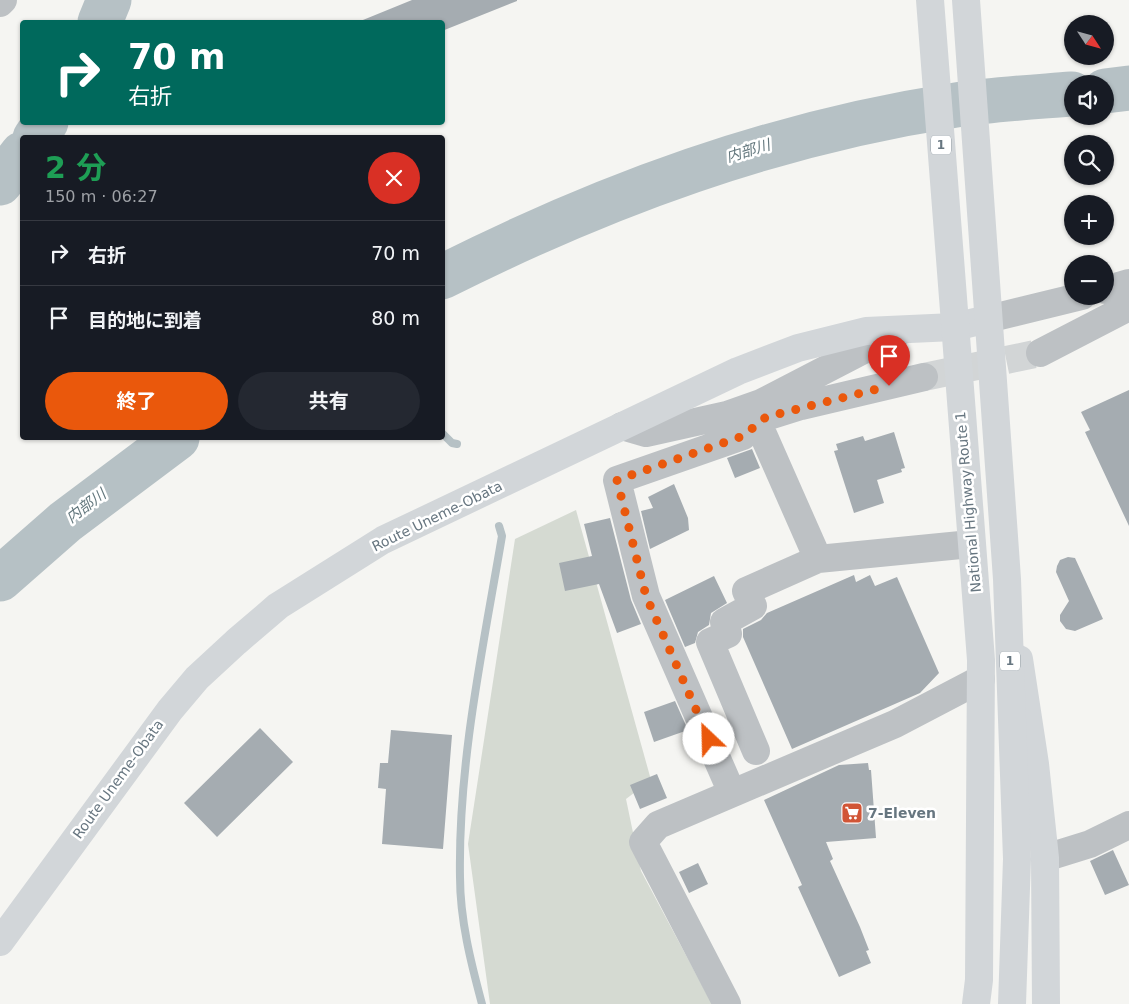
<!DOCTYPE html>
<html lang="ja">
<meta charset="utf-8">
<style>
:root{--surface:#171b24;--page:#242831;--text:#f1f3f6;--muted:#9ea1a6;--line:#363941;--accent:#ea580c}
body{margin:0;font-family:"DejaVu Sans","Noto Sans JP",sans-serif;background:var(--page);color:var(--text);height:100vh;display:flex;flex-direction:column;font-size:19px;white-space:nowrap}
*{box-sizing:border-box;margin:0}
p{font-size:16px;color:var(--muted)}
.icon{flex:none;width:28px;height:28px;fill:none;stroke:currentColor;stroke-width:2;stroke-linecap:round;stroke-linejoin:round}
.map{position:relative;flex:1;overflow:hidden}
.sheet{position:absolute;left:20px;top:135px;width:425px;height:305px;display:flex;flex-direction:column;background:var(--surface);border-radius:5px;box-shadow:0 1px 4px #0004}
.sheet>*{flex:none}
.banner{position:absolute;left:20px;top:20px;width:425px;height:105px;border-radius:5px;box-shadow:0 1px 4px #0004;background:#00695c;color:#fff;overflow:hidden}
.needle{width:32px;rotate:126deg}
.controls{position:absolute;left:1064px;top:15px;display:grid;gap:10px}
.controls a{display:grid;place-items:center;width:50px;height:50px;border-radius:50%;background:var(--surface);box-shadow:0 1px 4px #0004;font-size:25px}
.pin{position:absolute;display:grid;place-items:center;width:42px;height:42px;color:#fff;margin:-51px -21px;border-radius:50% 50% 50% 0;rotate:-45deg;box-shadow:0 0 5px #0007}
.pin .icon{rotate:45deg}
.me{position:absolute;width:55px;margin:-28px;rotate:336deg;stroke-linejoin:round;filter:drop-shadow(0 0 4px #0008)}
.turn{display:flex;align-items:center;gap:18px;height:105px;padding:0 25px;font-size:22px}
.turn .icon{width:65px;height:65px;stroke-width:2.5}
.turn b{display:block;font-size:35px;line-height:42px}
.round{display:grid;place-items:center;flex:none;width:52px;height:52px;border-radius:26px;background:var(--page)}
.headline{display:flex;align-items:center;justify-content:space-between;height:85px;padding:0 25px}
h1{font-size:30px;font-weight:700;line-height:38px;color:#1e9e55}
.button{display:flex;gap:10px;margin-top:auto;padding:10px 25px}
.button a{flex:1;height:58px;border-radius:30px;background:var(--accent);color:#fff;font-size:20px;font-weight:700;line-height:58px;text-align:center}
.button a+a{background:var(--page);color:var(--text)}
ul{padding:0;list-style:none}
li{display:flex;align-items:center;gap:15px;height:65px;padding:0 25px;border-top:1px solid var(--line)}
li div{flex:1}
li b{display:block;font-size:19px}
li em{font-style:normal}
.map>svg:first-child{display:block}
</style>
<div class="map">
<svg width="1129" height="1004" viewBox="0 0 1129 1004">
<rect width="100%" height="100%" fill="#f5f5f2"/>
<!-- green -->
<path fill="#d5dad2" d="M576,510L651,780L626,799L641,871L712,1004H490L468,844L515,539Z"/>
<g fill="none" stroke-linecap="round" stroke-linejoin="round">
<!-- stream -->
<path stroke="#b6c1c5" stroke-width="8" d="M442,433L452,443L457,444
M482,1004C471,963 460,920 460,877C458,763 483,648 502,536L499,526"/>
<!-- river -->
<path stroke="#b6c1c5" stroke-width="45" d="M100,22L109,0
M1105,91L1129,88
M35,138L46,122
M0,183L22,154
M442,277C607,194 774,133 956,105C994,99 1034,97 1072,94
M0,579L65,522L177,438"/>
</g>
<!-- building -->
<path fill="#a5acb1" d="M412,0H517V1L442,31V22H358Z
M1129,390V526L1085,432L1090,430L1081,412Z
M894,432L905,468L901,469L902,472L877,480L884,503L854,513L834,451L838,450L836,444L863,436L865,441Z
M752,449L760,468L735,478L727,458Z
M674,484L688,518L689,530L650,549L641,511L653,508L648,497Z
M610,518L631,600L641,624L617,633L599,584L565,591L559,563L592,556L584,524Z
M1068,557L1075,558L1103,619L1075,631L1066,629L1060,621V615L1069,601L1056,572L1057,566L1060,560Z
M854,575L856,582L870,575L875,586L897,577L939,673L920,693L792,749L743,637V629L761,620L767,613Z
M714,576L727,603L711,613L709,625L698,632L695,643L685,647L665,600Z
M675,701L688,730L654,742L644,712Z
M260,728L293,762L217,837L184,803Z
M391,730L452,735L443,849L382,844L386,789L378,788L380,763H388Z
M868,763L869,770H871L876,838L826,842L833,859L830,861L860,927L869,950L866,951L871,963L839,977L798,887L802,885L764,800L839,765Z
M657,774L667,798L640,809L630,785Z
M1113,850L1129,885L1105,895L1090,861Z
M698,863L708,884L689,893L679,872Z"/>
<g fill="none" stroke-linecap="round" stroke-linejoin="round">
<!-- minor-tunnel -->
<path stroke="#d2d5d6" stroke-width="28" stroke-dasharray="28 14" stroke-linecap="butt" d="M924,377L1040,353"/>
<!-- minor -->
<path stroke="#bdc1c4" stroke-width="28" d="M0,3L3,0
M1105,290L1129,283
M988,319L1082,296
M1040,353L1129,307
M758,423L818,559
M622,426L646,433L727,415L761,403L902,330
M756,751L710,642L728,634L724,622L753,606L746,591L818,559L971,544
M732,793L646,596L617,480L743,436L766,417L801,406L924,377
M1045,858L1090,844L1129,825
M727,1004L643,842L658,825L895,724L981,679"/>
<!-- major -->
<path stroke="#d2d6d9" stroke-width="28" d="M1019,659L1035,764L1045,858L1046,1004
M0,942L170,710L197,678L236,642L278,606L383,540L738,371L798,348L866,331L954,327L988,319"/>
<!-- highway -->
<path stroke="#d2d6d9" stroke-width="28" d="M930,0L981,660L979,980L976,1004
M966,0L1007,579L1017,859L1012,1004"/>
</g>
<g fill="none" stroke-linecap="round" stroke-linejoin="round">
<!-- route -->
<path stroke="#ea580c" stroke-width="9" stroke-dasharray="0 16.2" d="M709,739L646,596L617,480L743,436L766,417L889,386"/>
</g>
<!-- icons -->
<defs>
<g id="supermarket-square" transform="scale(1.125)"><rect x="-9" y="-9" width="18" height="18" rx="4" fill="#d15536" stroke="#fff"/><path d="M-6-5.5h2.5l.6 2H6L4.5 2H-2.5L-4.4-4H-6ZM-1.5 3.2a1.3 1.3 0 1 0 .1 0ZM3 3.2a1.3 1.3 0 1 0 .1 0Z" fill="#fff"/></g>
</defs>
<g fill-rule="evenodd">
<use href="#supermarket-square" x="852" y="813"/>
</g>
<g text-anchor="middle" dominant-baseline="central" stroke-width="5" stroke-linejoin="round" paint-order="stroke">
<!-- shield labels -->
<g fill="#fff" stroke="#959fa6" stroke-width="1">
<rect x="931" y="135.5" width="20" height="19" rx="4"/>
<rect x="1000" y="651.5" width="20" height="19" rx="4"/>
</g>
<g font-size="12" font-weight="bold" fill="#677680">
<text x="941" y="145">1</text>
<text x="1010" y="661">1</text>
</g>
<!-- street labels -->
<g font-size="14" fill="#677680" stroke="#fff">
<text transform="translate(968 502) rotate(-95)">National Highway Route 1</text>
<text transform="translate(437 516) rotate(-26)">Route Uneme-Obata</text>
<text transform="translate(118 779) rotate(-54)">Route Uneme-Obata</text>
</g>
<!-- poi labels -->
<g font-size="14" font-weight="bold" fill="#677680" stroke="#fff" text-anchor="start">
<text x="868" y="813">7-Eleven</text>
</g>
<!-- water labels -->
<g font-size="15" font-style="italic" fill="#63777d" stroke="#fff">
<text transform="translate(748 151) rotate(-17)">内部川</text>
<text transform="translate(86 506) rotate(-37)">内部川</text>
</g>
</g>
</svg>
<div class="controls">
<a><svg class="needle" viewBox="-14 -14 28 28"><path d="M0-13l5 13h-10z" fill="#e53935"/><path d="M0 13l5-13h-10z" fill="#9ea1a6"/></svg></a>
<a><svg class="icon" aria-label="sound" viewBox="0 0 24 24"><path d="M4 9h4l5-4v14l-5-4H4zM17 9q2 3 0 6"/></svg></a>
<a><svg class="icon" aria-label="search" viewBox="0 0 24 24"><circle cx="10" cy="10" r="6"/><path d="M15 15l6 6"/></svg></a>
<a>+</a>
<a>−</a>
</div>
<div class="pin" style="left:889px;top:386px;background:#d93025"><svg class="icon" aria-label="arrive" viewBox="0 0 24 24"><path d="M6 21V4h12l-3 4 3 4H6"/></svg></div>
<svg class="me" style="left:709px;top:739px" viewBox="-20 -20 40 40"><circle r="19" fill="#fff"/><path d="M0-13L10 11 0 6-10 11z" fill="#ea580c"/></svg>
<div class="banner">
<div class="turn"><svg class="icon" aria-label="right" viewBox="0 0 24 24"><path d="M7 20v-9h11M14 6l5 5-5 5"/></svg><div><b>70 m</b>右折</div></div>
</div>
<section class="sheet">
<div class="headline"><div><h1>2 分</h1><p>150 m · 06:27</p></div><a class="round" style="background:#d93025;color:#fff"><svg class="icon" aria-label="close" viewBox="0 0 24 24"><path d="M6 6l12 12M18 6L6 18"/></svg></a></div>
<ul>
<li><svg class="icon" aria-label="right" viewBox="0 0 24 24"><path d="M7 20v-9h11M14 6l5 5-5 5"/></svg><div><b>右折</b></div><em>70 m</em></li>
<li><svg class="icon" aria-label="arrive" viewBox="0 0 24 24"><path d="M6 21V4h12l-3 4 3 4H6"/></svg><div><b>目的地に到着</b></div><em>80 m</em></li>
</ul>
<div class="button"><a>終了</a><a>共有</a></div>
</section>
</div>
